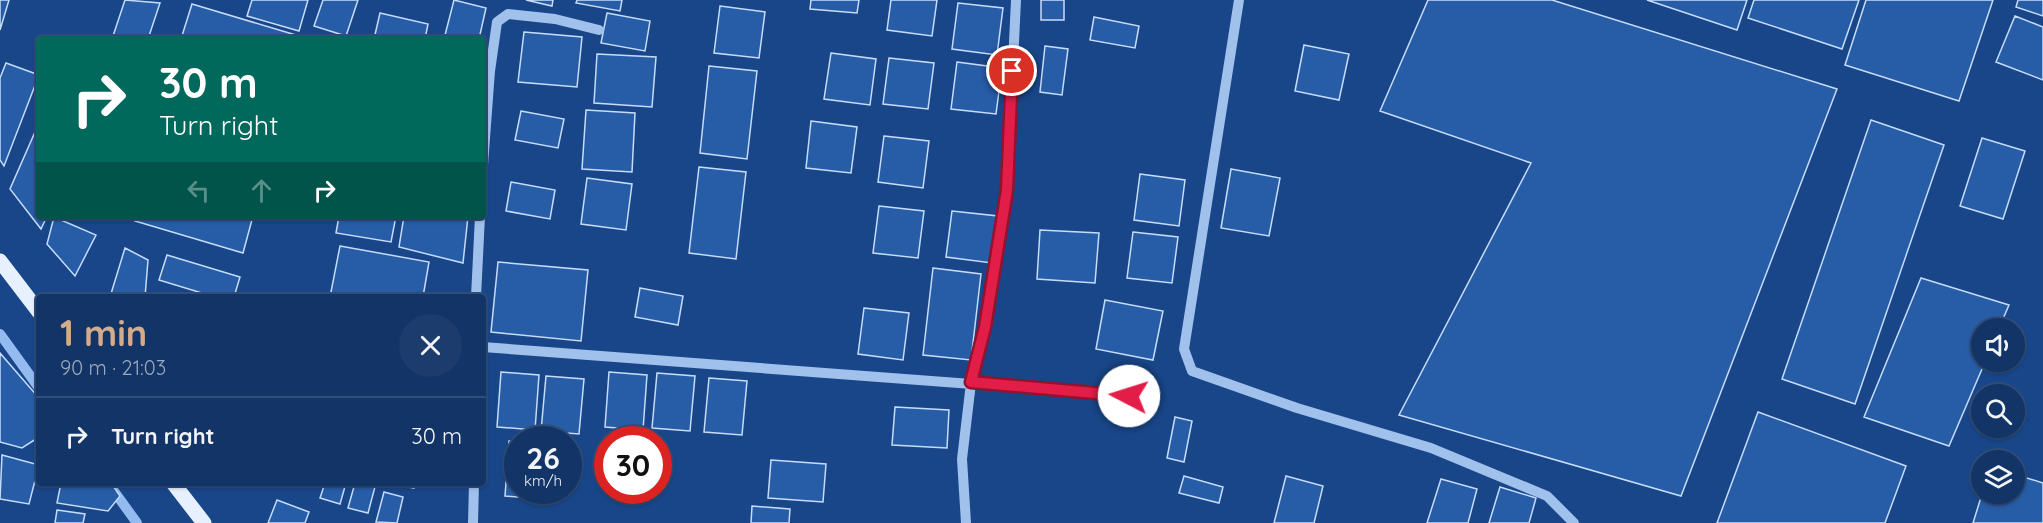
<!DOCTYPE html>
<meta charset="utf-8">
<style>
:root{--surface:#123467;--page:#1b3c6d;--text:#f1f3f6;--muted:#9caac0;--line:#314f7b;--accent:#d6ab8b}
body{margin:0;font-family:Quicksand,sans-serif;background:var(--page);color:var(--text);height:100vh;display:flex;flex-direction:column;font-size:22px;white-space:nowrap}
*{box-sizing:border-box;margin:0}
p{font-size:20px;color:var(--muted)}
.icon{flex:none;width:33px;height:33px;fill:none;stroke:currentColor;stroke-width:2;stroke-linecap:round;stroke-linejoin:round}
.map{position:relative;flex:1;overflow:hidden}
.sheet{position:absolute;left:36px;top:294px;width:450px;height:192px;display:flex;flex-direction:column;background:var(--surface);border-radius:6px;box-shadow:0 2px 4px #0004,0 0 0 2px var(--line)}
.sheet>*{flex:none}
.top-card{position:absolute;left:36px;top:36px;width:450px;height:183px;border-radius:6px;box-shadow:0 2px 4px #0004,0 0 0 2px var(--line);background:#00695c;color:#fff;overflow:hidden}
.controls{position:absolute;left:1971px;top:318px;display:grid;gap:12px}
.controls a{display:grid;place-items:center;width:54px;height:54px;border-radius:50%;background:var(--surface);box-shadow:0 2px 4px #0004,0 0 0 2px var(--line);font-size:30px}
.speed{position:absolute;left:504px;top:426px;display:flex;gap:12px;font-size:30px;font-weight:700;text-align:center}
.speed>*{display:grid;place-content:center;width:78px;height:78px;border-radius:50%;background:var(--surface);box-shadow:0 2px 4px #0004,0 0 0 2px var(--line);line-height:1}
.speed small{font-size:15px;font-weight:400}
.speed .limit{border:9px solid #d22;background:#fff;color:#111}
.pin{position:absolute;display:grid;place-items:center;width:51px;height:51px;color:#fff;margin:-26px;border:3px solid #fff;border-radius:50%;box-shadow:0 2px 6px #0007}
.me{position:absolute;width:66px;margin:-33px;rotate:275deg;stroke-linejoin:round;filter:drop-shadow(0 0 4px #0008)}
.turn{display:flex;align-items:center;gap:21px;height:126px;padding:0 24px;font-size:27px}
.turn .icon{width:78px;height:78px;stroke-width:2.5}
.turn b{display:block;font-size:42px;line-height:51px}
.lanes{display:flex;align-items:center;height:57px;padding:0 24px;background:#0003;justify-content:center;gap:30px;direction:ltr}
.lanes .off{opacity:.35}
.round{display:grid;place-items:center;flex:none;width:63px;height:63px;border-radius:32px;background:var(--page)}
.headline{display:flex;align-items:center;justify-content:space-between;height:102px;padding:0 24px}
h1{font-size:36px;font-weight:800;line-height:45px;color:var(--accent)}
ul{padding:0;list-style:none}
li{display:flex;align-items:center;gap:18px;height:78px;padding:0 24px;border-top:2px solid var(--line)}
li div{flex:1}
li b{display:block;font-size:22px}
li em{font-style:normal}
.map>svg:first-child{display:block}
</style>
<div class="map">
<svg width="2043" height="523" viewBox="0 0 2043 523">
<rect width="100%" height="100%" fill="#184689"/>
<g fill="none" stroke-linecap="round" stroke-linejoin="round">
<!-- stream -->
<path stroke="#93bbf0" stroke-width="10" d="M0,334L39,388
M108,483L137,523"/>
</g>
<!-- building -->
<path fill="#275ca7" stroke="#c6dcfa" stroke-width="1.5" d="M0,0H9L0,30Z
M125,0L160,3L148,39H112Z
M252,0H308L299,31L247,16Z
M323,0H358L346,36L314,26Z
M454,0L486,8L479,39H444Z
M526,0H553L552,6Z
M577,0H622L620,11L576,3Z
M811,0H859L857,13L810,9Z
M891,0H937L932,36L887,30Z
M1041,0H1064V20H1041Z
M1428,0H1552L1837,89L1681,496L1399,415L1531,163L1380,111Z
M1647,0H1747L1737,30Z
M1754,0H1859L1842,49L1748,18Z
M1866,0H1993L1959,101L1845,65Z
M2018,0H2043V16L2016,7Z
M958,3L1003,8L997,55L952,49Z
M192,4L299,36L297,39H181Z
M720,6L765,12L759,58L714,53Z
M380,13L428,24L425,39H374Z
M607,13L650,21L645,51L601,43Z
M2015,16L2043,27V80L1996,62Z
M1094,17L1139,26L1135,48L1090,40Z
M524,32L582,37L577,87L518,82Z
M1304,45L1349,54L1339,100L1295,91Z
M1045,46L1068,49L1062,95L1040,92Z
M831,53L876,59L870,105L824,99Z
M597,54L656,57L652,107L594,103Z
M889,58L934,63L928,109L883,104Z
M957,62L1002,68L996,114L951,109Z
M6,63L39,75L4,166L0,160V78Z
M709,66L757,71L747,159L700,153Z
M586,110L635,113L632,172L582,169Z
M521,111L564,119L558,148L515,140Z
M1871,120L1944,145L1855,404L1782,379Z
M811,121L857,127L851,173L806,168Z
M35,132L39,134V216H47L41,229L10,189Z
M884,136L929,141L923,188L878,182Z
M1982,138L2025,151L2003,219L1960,206Z
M699,167L746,172L736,259L689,253Z
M1231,169L1280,178L1269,236L1221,228Z
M1140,174L1185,180L1179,226L1134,220Z
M587,178L632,184L626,230L581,224Z
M511,182L555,190L550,219L506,211Z
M879,206L924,211L918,258L873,253Z
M952,211L998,216L992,263L946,257Z
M137,216H253L243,253L135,221Z
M339,216H396L391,242L336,233Z
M404,216H468L463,263L399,247Z
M54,217L96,235L75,276L47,244Z
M1040,230L1099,233L1095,283L1037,279Z
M1133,232L1178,237L1172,283L1127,278Z
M340,246L429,262L423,297H330Z
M125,248L148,260L145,297H110Z
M167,255L240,277L234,297H215L159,280Z
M498,262L588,270L581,341L491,332Z
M933,268L981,274L971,360L923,355Z
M1921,278L2009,305L1999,328H1982V362H1985L1949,446L1864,417Z
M640,288L683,296L678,325L635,317Z
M1105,300L1163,311L1153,360L1096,349Z
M864,308L909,313L903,360L858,354Z
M0,353L39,398V437L22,448L0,442Z
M501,372L539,375L535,430L497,427Z
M609,372L647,375L643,430L605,427Z
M657,373L695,376L690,431L652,428Z
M546,376L584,379L579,434L541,431Z
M709,378L747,381L742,435L704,432Z
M895,407L949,410L947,448L892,445Z
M1758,412L1906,466L1885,523H1717Z
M1175,417L1192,421L1184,462L1167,458Z
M509,441L518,442V490H544L543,499L505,496Z
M2,455L39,465L29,504L0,499Z
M771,460L826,464L823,502L768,498Z
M2014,474L2043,483V523H1973L1982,494H2014Z
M1184,476L1223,487L1219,503L1179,493Z
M1286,476L1323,486L1314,523H1274Z
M1441,479L1477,489L1468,523H1427Z
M61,483H111L120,496L108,511L57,503Z
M325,483H346L340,504L320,498Z
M355,483H376L368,513L348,508Z
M389,483H415L414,488Z
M1500,487L1536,498L1529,523H1489Z
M617,490H656V495Z
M384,492L403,497L397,523L376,522Z
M277,500L309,512L305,523H268Z
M752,506L790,509L789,523H751Z
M57,510L85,514L83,523H55Z"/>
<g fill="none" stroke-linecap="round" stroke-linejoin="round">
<!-- minor -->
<path stroke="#a1c1ed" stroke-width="10" d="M1239,0L1184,349L1192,371L1297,408L1431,448L1547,496L1574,523
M483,165L490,71L497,22L508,14L555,19L599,30
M476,297L480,216
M483,347L1129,396
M473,523L474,483
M966,523L962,459L971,383L985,327L1007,190L1016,0"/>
<!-- major -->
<path stroke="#e7f0ff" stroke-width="15" d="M0,261L39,312
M173,483L204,523"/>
</g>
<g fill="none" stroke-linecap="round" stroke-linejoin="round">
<!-- route casing -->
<g stroke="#92132f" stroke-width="15">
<path id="route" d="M1012,71L1007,190L985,327L971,382L1129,396"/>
</g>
<!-- route -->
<use href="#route" stroke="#e11d48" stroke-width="10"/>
</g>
</svg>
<div class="controls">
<a><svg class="icon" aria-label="sound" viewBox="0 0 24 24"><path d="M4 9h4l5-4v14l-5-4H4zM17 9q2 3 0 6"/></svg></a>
<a><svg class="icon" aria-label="search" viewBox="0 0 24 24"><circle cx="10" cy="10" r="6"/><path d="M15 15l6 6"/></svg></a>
<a><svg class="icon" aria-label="layers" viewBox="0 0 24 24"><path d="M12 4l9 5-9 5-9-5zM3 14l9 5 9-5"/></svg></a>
</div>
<div class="speed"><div>26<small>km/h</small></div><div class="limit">30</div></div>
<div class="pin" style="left:1012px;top:71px;background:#d93025"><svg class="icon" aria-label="arrive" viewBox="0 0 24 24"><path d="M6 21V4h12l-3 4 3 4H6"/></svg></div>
<svg class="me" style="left:1129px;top:396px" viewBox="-20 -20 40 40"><circle r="19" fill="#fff"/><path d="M0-13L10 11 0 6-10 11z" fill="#e11d48"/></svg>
<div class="top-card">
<div class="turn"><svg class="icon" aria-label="right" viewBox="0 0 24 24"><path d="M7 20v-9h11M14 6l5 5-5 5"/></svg><div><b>30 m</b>Turn right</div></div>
<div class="lanes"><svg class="icon off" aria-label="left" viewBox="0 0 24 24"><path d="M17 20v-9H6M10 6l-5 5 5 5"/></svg><svg class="icon off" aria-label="ahead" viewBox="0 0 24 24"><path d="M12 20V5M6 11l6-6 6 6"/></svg><svg class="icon" aria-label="right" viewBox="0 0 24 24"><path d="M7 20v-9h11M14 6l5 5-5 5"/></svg></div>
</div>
<section class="sheet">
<div class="headline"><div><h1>1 min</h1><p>90 m · 21:03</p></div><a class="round"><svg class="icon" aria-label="close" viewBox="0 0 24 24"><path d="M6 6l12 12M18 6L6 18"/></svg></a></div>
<ul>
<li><svg class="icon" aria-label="right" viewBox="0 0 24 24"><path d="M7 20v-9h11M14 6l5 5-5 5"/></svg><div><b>Turn right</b></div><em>30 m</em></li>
</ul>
</section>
</div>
